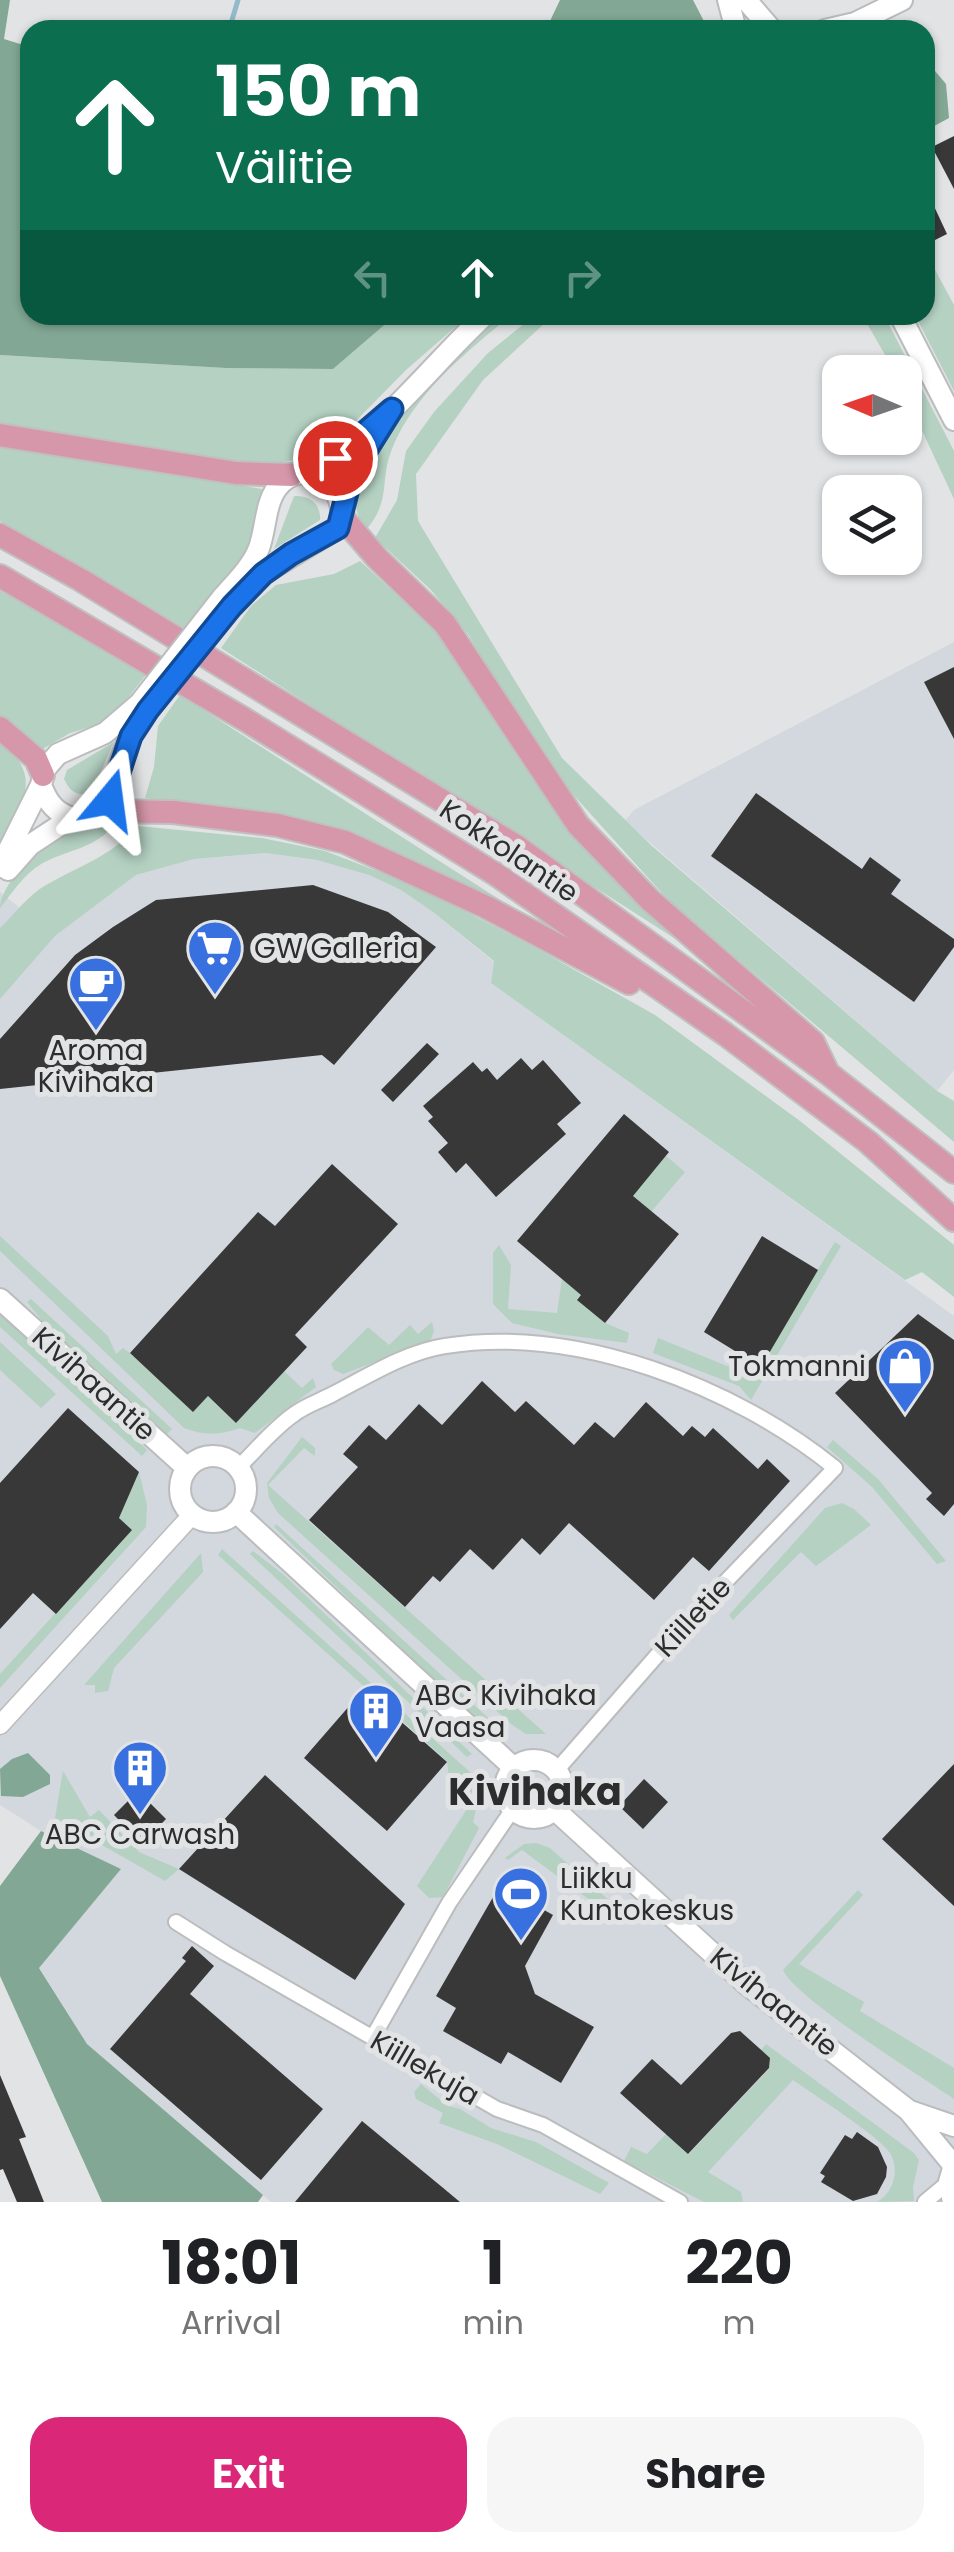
<!DOCTYPE html>
<meta charset="utf-8">
<style>
:root{--surface:#fff;--page:#f6f6f6;--text:#202124;--muted:#757577;--accent:#db2777}
body{margin:0;font-family:Poppins,sans-serif;background:var(--page);color:var(--text);height:100vh;display:flex;flex-direction:column;font-size:38px;white-space:nowrap}
*{box-sizing:border-box;margin:0}
p{font-size:32px;color:var(--muted)}
.icon{flex:none;width:55px;height:55px;fill:none;stroke:currentColor;stroke-width:2;stroke-linecap:round;stroke-linejoin:round}
.map{position:relative;height:2202px;overflow:hidden}
.side{display:flex;flex-direction:column;background:var(--surface);flex:1}
.side>*{flex:none}
.hud{position:absolute;left:20px;top:20px;width:915px;height:305px;border-radius:30px;box-shadow:0 2px 8px #0004;background:#0b6e4f;color:#fff;overflow:hidden}
.needle{width:65px;rotate:272deg}
.fabs{position:absolute;left:822px;top:355px;display:grid;gap:20px}
.fabs a{display:grid;place-items:center;width:100px;height:100px;border-radius:20px;background:var(--surface);box-shadow:0 2px 8px #0004;font-size:50px}
.pin{position:absolute;display:grid;place-items:center;width:85px;height:85px;color:#fff;margin:-42px;border:5px solid #fff;border-radius:50%;box-shadow:0 2px 10px #0007}
.me{position:absolute;width:110px;margin:-55px;rotate:16deg;stroke-linejoin:round;filter:drop-shadow(0 0 8px #0008)}
.turn{display:flex;align-items:center;gap:35px;height:210px;padding:0 30px;font-size:45px}
.turn .icon{width:130px;height:130px;stroke-width:2.5}
.turn b{display:block;font-size:70px;line-height:85px}
.lanes{display:flex;align-items:center;height:95px;padding:0 30px;background:#0003;justify-content:center;gap:50px;direction:ltr}
.lanes .off{opacity:.35}
.eta{display:flex;justify-content:space-evenly;align-items:center;height:170px;text-align:center}
.eta b{font-size:60px;font-weight:700;line-height:70px}
.primary-button{display:flex;gap:20px;margin-top:auto;padding:20px 30px}
.primary-button a{flex:1;height:115px;border-radius:30px;background:var(--accent);color:#fff;font-size:40px;font-weight:700;line-height:115px;text-align:center}
.primary-button a+a{background:var(--page);color:var(--text)}
.map>svg:first-child{display:block}
</style>
<div class="map">
<svg width="954" height="2202" viewBox="0 0 954 2202">
<rect width="100%" height="100%" fill="#e2e3e4"/>
<!-- built -->
<path fill="#d2d8de" d="M954,642V1070L937,1091L625,821L634,810Z
M266,853L317,860L369,875L401,890L433,912L494,962L491,983L954,1316V2202H271L87,2044L39,1967L121,1869L41,1831L0,1805V892L55,936L136,875L194,859Z"/>
<!-- green -->
<path fill="#b4d1c2" d="M925,251L954,305V391L915,315H925Z
M396,315H469L406,370L329,448L306,458L271,464L227,462L0,425V355L226,368L333,369Z
M503,315H512C468,350 413,395 392,449C379,482 392,499 366,530C358,518 354,509 357,494C366,443 462,348 503,315Z
M535,315H541L546,322L483,380L416,474L418,521L562,758L652,846L937,1091L954,1101V1142L670,902L543,761L468,634L430,589L375,538L397,500L406,451L434,412L488,353Z
M862,315H884L954,451V499L905,394V372H895Z
M0,446L262,489L252,538L230,580L186,629L0,521Z
M294,496C310,495 321,504 320,520L274,549Z
M360,561L436,631L525,768L576,836L685,945L221,648L251,606L276,585L334,574Z
M0,591L147,673L128,698L100,724L70,733L41,750L0,716Z
M180,695L505,903L535,926L331,827L145,798L154,767L158,726Z
M0,742C44,775 23,803 0,843Z
M114,742L91,794C77,796 70,792 64,779L67,770Z
M88,824H115C96,848 70,849 45,862C26,871 13,892 0,908C0,885 43,839 65,829C72,826 81,825 88,824Z
M138,826L262,838L325,851L416,886L532,946L655,1015L800,1121L954,1245V1297L922,1272L905,1280L491,983L494,961L433,912L401,890L369,875L317,860L266,853L194,859L136,875L55,936L0,999V928C14,915 29,894 46,885C81,865 110,857 138,826Z
M666,1156L685,1172L577,1299L605,1323L629,1333L627,1343L558,1334L512,1323L493,1304V1253L499,1245L511,1265L508,1309L557,1313L562,1279Z
M0,1236L108,1336L116,1354L123,1348L130,1353L193,1411L208,1396L236,1423L284,1371L302,1388L313,1378L316,1387L255,1433L240,1428C220,1435 204,1436 184,1428L0,1251Z
M835,1242L841,1246L751,1400L739,1386L653,1353L658,1338L752,1376Z
M31,1299L172,1429L167,1434L52,1333L27,1302Z
M0,1313L147,1450L142,1456L0,1327Z
M432,1322L434,1331L430,1341L343,1374L334,1370L331,1364L368,1327L389,1345L410,1325L418,1334Z
M0,1342L56,1394L41,1408L0,1370Z
M302,1437L315,1448V1456L304,1448L268,1485L546,1734H526L511,1724L278,1513L269,1498L267,1483Z
M833,1440L878,1479L946,1561L937,1564L872,1487L827,1447Z
M139,1472L147,1505L146,1527L0,1688V1674L131,1530L119,1518Z
M842,1503L854,1509L871,1525L816,1566L801,1552L733,1620L729,1615L825,1508Z
M276,1524L495,1724L490,1730L471,1716L274,1527Z
M222,1549L471,1773L480,1792L473,1822L479,1828L443,1897L429,1898L417,1886L474,1798L449,1778L447,1761L218,1555Z
M253,1551L284,1575L472,1754L467,1757L250,1554Z
M201,1553L203,1572L114,1668L108,1691L95,1693V1685H84Z
M63,1771L90,1817L99,1810L139,1852L179,1869L165,1881L55,1818Z
M536,1843L550,1848L612,1903L602,1909L522,1850L508,1860L505,1858L524,1844Z
M858,1890L863,1895L799,1964L864,2002L860,2011L954,2068V2099C921,2076 796,1999 783,1970Z
M766,2044L914,2153L919,2160L913,2187L914,2201L877,2202C894,2192 900,2170 890,2153C880,2137 813,2094 793,2080L708,2172L741,2192L743,2202H704L624,2161L631,2147L647,2154L666,2134L689,2154L769,2069L770,2058L761,2050Z
M421,2084L448,2106L460,2109L491,2128L536,2142L609,2183L600,2194L497,2144L439,2123L443,2113L416,2099L414,2092Z"/>
<!-- forest -->
<path fill="#82a794" d="M0,0H10L4,39L30,47V315H396L333,369L226,368L0,355Z
M560,0H693L708,29L542,30L550,21Z
M925,59L946,84L949,118L925,131Z
M28,1753L50,1775V1784L23,1797L1,1796L0,1769L12,1759Z
M41,1831L121,1869L39,1968L87,2044L263,2195L258,2202H102L0,1976V1886Z"/>
<g fill="none" stroke-linecap="round" stroke-linejoin="round">
<!-- stream -->
<path stroke="#93bacc" stroke-width="5" d="M229,30L238,0"/>
</g>
<!-- building -->
<path fill="#383839" d="M954,136V189L932,147Z
M925,187L947,234L933,241L925,222Z
M954,667V739L924,682Z
M756,793L862,869L870,857L901,880L891,894L954,939V947L914,1002L711,856Z
M313,885L388,912L436,947L334,1065L322,1055L0,1089V1039L75,955L113,927L156,900Z
M427,1043L439,1054L393,1102L381,1090Z
M521,1058L532,1070L543,1060L581,1103L557,1124L566,1134L496,1197L466,1163L456,1173L438,1152L448,1143L428,1121L433,1117L423,1106L473,1062L482,1072L487,1068L497,1080Z
M624,1114L669,1152L633,1196L679,1234L605,1323L577,1300L581,1295L517,1241Z
M332,1164L398,1224L295,1335L307,1347L236,1423L208,1396L193,1412L130,1353L258,1212L275,1226Z
M762,1236L818,1270L761,1367L704,1332Z
M918,1314L954,1340V1504L944,1516L926,1499L932,1493L835,1393Z
M482,1381L515,1412L526,1401L574,1445L595,1422L614,1438L646,1402L683,1436L692,1426L705,1437L713,1428L758,1469L767,1459L790,1481L709,1571L693,1557L654,1600L569,1523L540,1555L522,1538L493,1570L470,1549L440,1582L433,1576L405,1607L309,1520L358,1467L343,1454L369,1425L386,1440L419,1404L442,1425Z
M68,1408L139,1472L119,1518L132,1530L56,1614L33,1593L0,1629V1483Z
M364,1689L447,1762L387,1831L304,1758Z
M954,1764V1906L882,1839Z
M265,1775L405,1904L355,1980L179,1869Z
M644,1779L668,1802L643,1829L619,1806Z
M138,1791L166,1819L142,1844L114,1815Z
M500,1885L553,1915L525,1966L535,1994L594,2027L561,2083L508,2052L501,2064L443,2031L456,2008L436,1996Z
M192,1946L214,1966L190,1994L323,2109L261,2180L110,2049L186,1961L182,1958Z
M740,2031L770,2058L769,2068L688,2154L620,2093L652,2059L681,2085L731,2033Z
M0,2075L26,2137L19,2139L44,2202H17L3,2169L0,2170Z
M362,2121L442,2187L460,2202H295Z
M857,2132L878,2147L887,2167L886,2177L877,2194L853,2201L821,2182L825,2176L820,2173L845,2135L852,2139Z"/>
<g fill="none" stroke-linecap="round" stroke-linejoin="round">
<!-- minor casing -->
<g stroke="#bbbcbd" stroke-width="18">
<path id="minor" d="M238,1468C255,1451 273,1429 293,1415C304,1406 320,1401 333,1394C368,1376 406,1352 445,1346C576,1325 734,1386 835,1468L680,1629L556,1771
M176,1922L225,1953L497,2109L543,2125L680,2202
M373,2037L449,1903L513,1809
M925,2202L949,2182"/>
</g>
<!-- tertiary casing -->
<g stroke="#bbbcbd" stroke-width="21">
<path id="tertiary" d="M0,1725L192,1515"/>
</g>
<!-- secondary casing -->
<g stroke="#bbbcbd" stroke-width="24">
<path id="secondary" d="M728,0L736,30
M746,0L772,30
M825,30L855,23L902,0
M900,315L954,420
M312,473C380,435 429,367 485,315
M342,502L352,473L380,428
M222,598C235,583 252,567 259,548C266,529 265,504 277,488C305,451 354,490 338,528L263,574L232,607
M41,785C46,798 52,809 65,815C108,836 114,775 124,750C130,735 139,723 148,709
M0,867L41,785L45,769L58,754L105,733L140,703
M8,870L30,845L71,818
M0,1299L187,1468
M180 1489a33 33 0 1 1 66 0a33 33 0 1 1-66 0Z
M236,1512L514,1768
M505 1789a29 29 0 1 1 58 0a29 29 0 1 1-58 0Z
M554,1809L745,1983L908,2110L954,2166
M910,2111L954,2126
M953,2202L949,2182L954,2165"/>
</g>
<!-- trunk casing -->
<g stroke="#c0c0c0" stroke-width="26">
<path id="trunk" d="M0,435L236,473L292,475
M342,517L377,558L445,624L578,825L650,900L813,1042L827,1071
M0,535L81,580L516,846L829,1074L954,1172
M0,576L244,719L497,875L725,1034L868,1142L954,1220
M0,728L36,759L43,775
M100,811L173,812L277,825L345,842L486,907L629,983"/>
</g>
<!-- minor -->
<use href="#minor" stroke="#fff" stroke-width="14"/>
<!-- tertiary -->
<use href="#tertiary" stroke="#fff" stroke-width="18"/>
<!-- secondary -->
<use href="#secondary" stroke="#fff" stroke-width="20"/>
<!-- trunk -->
<use href="#trunk" stroke="#d697aa" stroke-width="22"/>
<!-- secondary-bridge casing -->
<g stroke="#bbbcbd" stroke-width="24" stroke-linecap="butt">
<path id="secondary-bridge" d="M140,703L222,598"/>
</g>
<!-- secondary-bridge -->
<use href="#secondary-bridge" stroke="#fff" stroke-width="20"/>
</g>
<g fill="none" stroke-linecap="round" stroke-linejoin="round">
<!-- route casing -->
<g stroke="#114b97" stroke-width="25">
<path id="route" d="M110,800L131,736L148,710L232,606L263,574L291,554L338,528L352,473L392,409L335,458"/>
</g>
<!-- route -->
<use href="#route" stroke="#1a73e8" stroke-width="18"/>
</g>
<!-- icons -->
<defs>
<g id="supermarket-pin" transform="scale(2.875)"><path d="M0 17L-7.5 6A9.5 9.5 0 1 1 7.5 6Z" fill="#3970df" stroke="#e2e3e4"/><path d="M-6-5.5h2.5l.6 2H6L4.5 2H-2.5L-4.4-4H-6ZM-1.5 3.2a1.3 1.3 0 1 0 .1 0ZM3 3.2a1.3 1.3 0 1 0 .1 0Z" fill="#fff"/></g>
<g id="cafe-pin" transform="scale(2.875)"><path d="M0 17L-7.5 6A9.5 9.5 0 1 1 7.5 6Z" fill="#3970df" stroke="#e2e3e4"/><path d="M-5.5-4.5H6V0H3Q3 3.5 0 3.5H-2.5Q-5.5 3.5-5.5 0ZM3-3.2v2h1.7v-2ZM-6 4.5H4V6H-6Z" fill="#fff"/></g>
<g id="shop-pin" transform="scale(2.875)"><path d="M0 17L-7.5 6A9.5 9.5 0 1 1 7.5 6Z" fill="#3970df" stroke="#e2e3e4"/><path d="M-5-2.5h2.3a2.7 3.5 0 0 1 5.4 0H5L5.5 6h-11ZM-1.5-2.5h3a1.5 2.3 0 0 0-3 0Z" fill="#fff"/></g>
<g id="building-pin" transform="scale(2.875)"><path d="M0 17L-7.5 6A9.5 9.5 0 1 1 7.5 6Z" fill="#3970df" stroke="#e2e3e4"/><path d="M-4-6H4V6H1V3H-1V6H-4ZM-2.5-4.3h1.7v1.8h-1.7ZM.8-4.3h1.7v1.8H.8ZM-2.5-1h1.7V.8h-1.7ZM.8-1h1.7V.8H.8Z" fill="#fff"/></g>
<g id="stadium-pin" transform="scale(2.875)"><path d="M0 17L-7.5 6A9.5 9.5 0 1 1 7.5 6Z" fill="#3970df" stroke="#e2e3e4"/><path d="M0-5a6.5 5 0 1 0 0 10a6.5 5 0 1 0 0-10ZM-3.5-1.8h7v3.6h-7Z" fill="#fff"/></g>
</defs>
<g fill-rule="evenodd">
<use href="#supermarket-pin" x="215" y="948"/>
<use href="#cafe-pin" x="96" y="984"/>
<use href="#shop-pin" x="905" y="1366"/>
<use href="#building-pin" x="376" y="1711"/>
<use href="#building-pin" x="140" y="1768"/>
<use href="#stadium-pin" x="521" y="1894"/>
</g>
<g text-anchor="middle" dominant-baseline="central" stroke-width="10" stroke-linejoin="round" paint-order="stroke">
<!-- street labels -->
<g font-size="28" fill="#2c2d2d" stroke="#e2e3e4">
<text transform="translate(509 851) rotate(34)">Kokkolantie</text>
<text transform="translate(94 1384) rotate(42)">Kivihaantie</text>
<text transform="translate(693 1617) rotate(-47)">Kiilletie</text>
<text transform="translate(774 2002) rotate(39)">Kivihaantie</text>
<text transform="translate(425 2068) rotate(30)">Kiillekuja</text>
</g>
<!-- poi labels -->
<g font-size="28" fill="#2c2d2d" stroke="#e2e3e4" text-anchor="start">
<text x="254" y="948">GW Galleria</text>
<text x="96" y="1050" text-anchor="middle">Aroma<tspan x="96" dy="32">Kivihaka</tspan></text>
<text x="866" y="1366" text-anchor="end">Tokmanni</text>
<text x="415" y="1695">ABC Kivihaka<tspan x="415" dy="32">Vaasa</tspan></text>
<text x="140" y="1834" text-anchor="middle">ABC Carwash</text>
<text x="560" y="1878">Liikku<tspan x="560" dy="32">Kuntokeskus</tspan></text>
</g>
<!-- district labels -->
<g font-size="38" font-weight="bold" fill="#2c2d2d" stroke="#e2e3e4">
<text x="535" y="1791">Kivihaka</text>
</g>
</g>
</svg>
<div class="fabs">
<a><svg class="needle" viewBox="-14 -14 28 28"><path d="M0-13l5 13h-10z" fill="#e53935"/><path d="M0 13l5-13h-10z" fill="#757577"/></svg></a>
<a><svg class="icon" aria-label="layers" viewBox="0 0 24 24"><path d="M12 4l9 5-9 5-9-5zM3 14l9 5 9-5"/></svg></a>
</div>
<div class="pin" style="left:335px;top:458px;background:#d93025"><svg class="icon" aria-label="arrive" viewBox="0 0 24 24"><path d="M6 21V4h12l-3 4 3 4H6"/></svg></div>
<svg class="me" style="left:110px;top:800px" viewBox="-20 -20 40 40"><path d="M0-17L14 15 0 8-14 15z" fill="#1a73e8" stroke="#fff" stroke-width="4"/></svg>
<div class="hud">
<div class="turn"><svg class="icon" aria-label="ahead" viewBox="0 0 24 24"><path d="M12 20V5M6 11l6-6 6 6"/></svg><div><b>150 m</b>Välitie</div></div>
<div class="lanes"><svg class="icon off" aria-label="left" viewBox="0 0 24 24"><path d="M17 20v-9H6M10 6l-5 5 5 5"/></svg><svg class="icon" aria-label="ahead" viewBox="0 0 24 24"><path d="M12 20V5M6 11l6-6 6 6"/></svg><svg class="icon off" aria-label="right" viewBox="0 0 24 24"><path d="M7 20v-9h11M14 6l5 5-5 5"/></svg></div>
</div>
</div>
<section class="side">
<div class="eta">
<div><b>18:01</b><p>Arrival</p></div>
<div><b>1</b><p>min</p></div>
<div><b>220</b><p>m</p></div>
</div>
<div class="primary-button"><a>Exit</a><a>Share</a></div>
</section>
